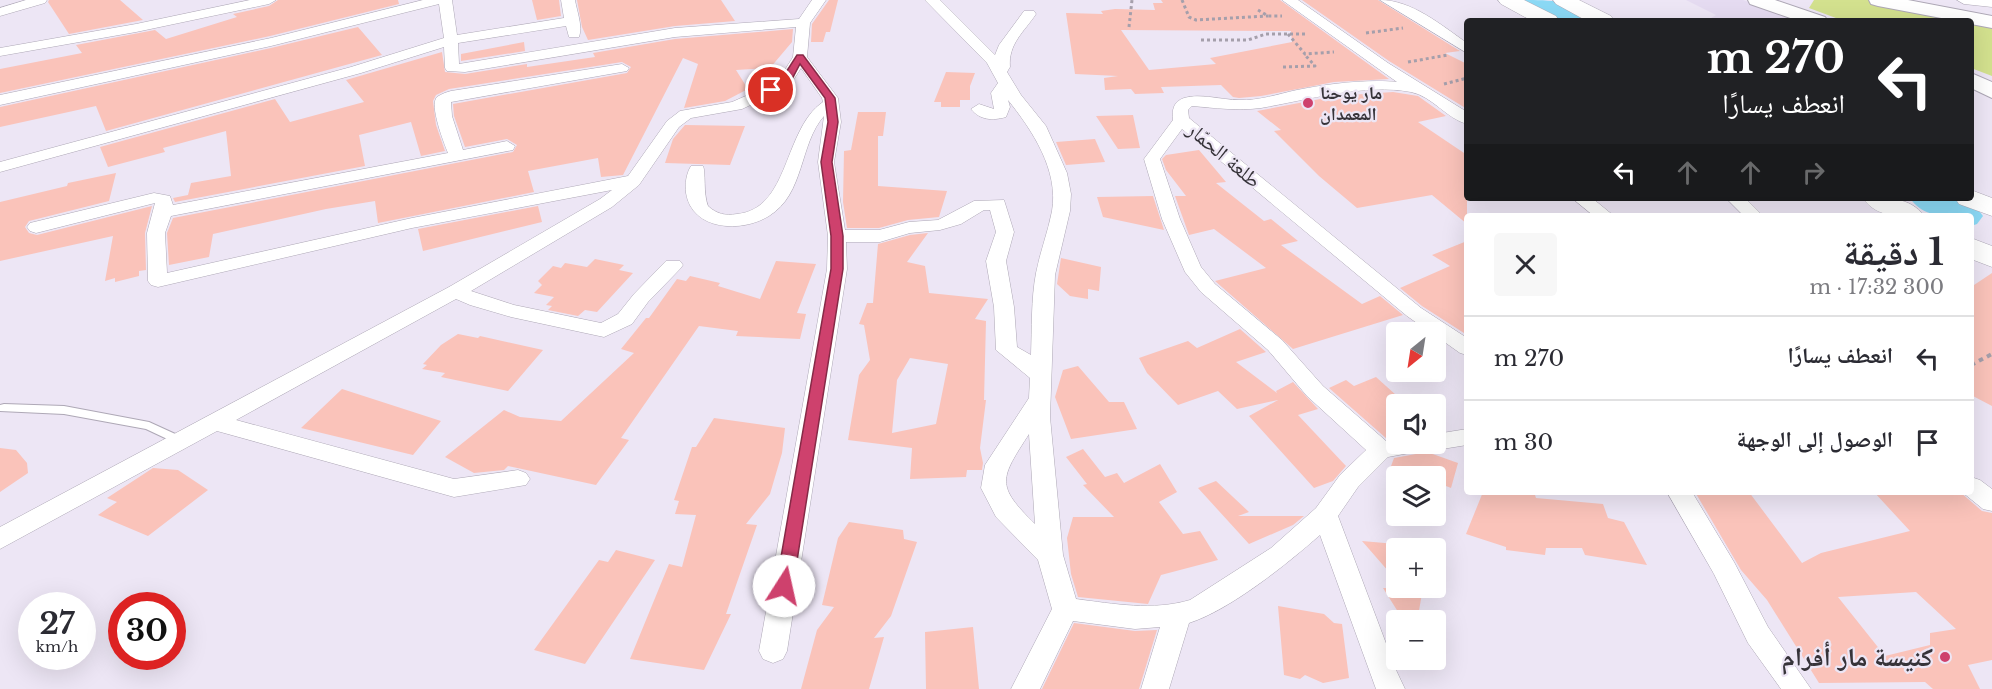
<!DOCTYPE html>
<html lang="ar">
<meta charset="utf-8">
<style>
:root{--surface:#fff;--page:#f7f7f7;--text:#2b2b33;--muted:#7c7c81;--line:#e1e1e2}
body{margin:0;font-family:"Libre Baskerville","Noto Naskh Arabic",serif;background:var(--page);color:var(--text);direction:rtl;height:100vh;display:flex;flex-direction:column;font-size:22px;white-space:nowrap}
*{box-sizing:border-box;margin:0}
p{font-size:20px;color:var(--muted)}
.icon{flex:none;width:33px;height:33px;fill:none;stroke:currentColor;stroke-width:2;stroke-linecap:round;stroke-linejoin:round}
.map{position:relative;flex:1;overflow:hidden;direction:ltr}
.side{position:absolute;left:1464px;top:213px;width:510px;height:282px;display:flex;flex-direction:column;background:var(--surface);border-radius:6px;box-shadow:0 6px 24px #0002;direction:rtl}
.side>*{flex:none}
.hud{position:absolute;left:1464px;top:18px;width:510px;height:183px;border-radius:6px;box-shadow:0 6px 24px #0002;direction:rtl;background:#202124;color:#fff;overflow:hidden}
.needle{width:39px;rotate:210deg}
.tools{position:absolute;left:1386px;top:322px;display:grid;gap:12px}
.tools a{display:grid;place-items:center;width:60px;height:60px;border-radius:6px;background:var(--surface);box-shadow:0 6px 24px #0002;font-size:30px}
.speed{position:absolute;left:18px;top:592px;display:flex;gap:12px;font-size:30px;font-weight:700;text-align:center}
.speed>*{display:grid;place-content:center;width:78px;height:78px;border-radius:50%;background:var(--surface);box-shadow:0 6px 24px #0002;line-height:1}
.speed small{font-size:15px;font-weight:400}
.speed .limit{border:9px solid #d22;background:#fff;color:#111}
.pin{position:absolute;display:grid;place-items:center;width:51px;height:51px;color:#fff;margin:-26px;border:3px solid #fff;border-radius:50%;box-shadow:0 2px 6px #0007}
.me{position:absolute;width:66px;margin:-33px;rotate:10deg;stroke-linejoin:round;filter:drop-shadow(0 0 4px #0008)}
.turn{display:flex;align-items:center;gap:21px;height:126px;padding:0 30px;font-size:27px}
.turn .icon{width:78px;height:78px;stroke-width:2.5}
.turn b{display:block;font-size:42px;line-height:51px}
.lanes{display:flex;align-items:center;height:57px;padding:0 30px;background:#0003;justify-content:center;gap:30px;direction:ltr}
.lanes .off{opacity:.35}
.round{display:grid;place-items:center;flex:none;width:63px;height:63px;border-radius:6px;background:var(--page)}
.headline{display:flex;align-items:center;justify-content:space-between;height:102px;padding:0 30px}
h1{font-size:36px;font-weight:700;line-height:45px}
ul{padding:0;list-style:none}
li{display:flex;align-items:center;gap:18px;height:84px;padding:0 30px;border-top:2px solid var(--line)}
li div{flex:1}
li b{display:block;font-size:22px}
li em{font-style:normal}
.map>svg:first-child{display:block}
</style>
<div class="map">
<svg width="1992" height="689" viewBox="0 0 1992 689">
<rect width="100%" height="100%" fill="#ede6f5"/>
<!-- built -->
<path fill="#e5dbf1" d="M1686,0H1743L1803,21H1706L1716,15Z"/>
<!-- green -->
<path fill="#d3e18e" d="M1814,0H1869L1992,25V76L1971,68V21H1844L1809,8Z"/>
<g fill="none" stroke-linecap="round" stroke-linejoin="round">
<!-- river -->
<path fill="#8bd9f5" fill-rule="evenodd" d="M1524,0C1548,0 1578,0 1593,21C1569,21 1540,22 1524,0Z
M1910,198C1935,198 1966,192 1983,216L1977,224L1971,226V216C1948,216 1924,219 1910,198Z"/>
</g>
<!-- building -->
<path fill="#fac3ba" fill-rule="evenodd" d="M49,0H120L143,20L69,34L48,2Z
M278,0H398L399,4L270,36L0,93V69L82,53L76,45L155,30L166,39L237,17L233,14L269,6Z
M532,0H559L561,16L537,20Z
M577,0H721L735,21L675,26L588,40L582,27Z
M829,0H838L830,32H826L823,42H811L812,24Z
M1161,0H1280L1389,79L1334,82L1261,96L1239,98L1233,97L1221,85L1161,87L1164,93L1135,94L1131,89L1105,90L1104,78L1118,76L1075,74L1066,13L1103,14L1101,11L1115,9L1155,10L1153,3H1163ZM1121,30L1291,31L1292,42L1210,58L1216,64L1149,70Z
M1302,0H1378L1460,51L1445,53L1467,64V109L1389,61Z
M358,27L382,55L106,131L96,106L0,127V107L271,48Z
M793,29L792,42L770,68L736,70L748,89L725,101L684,108L698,64L683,58L623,175L601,177L598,158L528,171L534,192L378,223L375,201L326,209L213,234L209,257L169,265L167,233L173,218L513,152L517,145L507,139L465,147L454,116L453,104L627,73L631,67L622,62L449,89L436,95L433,101L436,125L445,151L421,156L411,122L359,135L365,166L175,202L173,198L188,195L191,183L231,176L226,131L163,148L165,152L108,167L100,147L275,99L290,122L364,102L346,80L442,52L445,72L465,74L527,64V67L595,57L593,53L675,39Z
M524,42L525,51L461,61V54Z
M946,72L975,73L970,86V100H960V107H941V102H934Z
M1393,92L1418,96L1446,116L1418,122L1467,155V224L1432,195L1357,208L1319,176L1274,131L1281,130L1257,111L1336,96Z
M858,112H886L883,136H878V186L947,191L939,217L908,220L879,228H847L843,202L844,151L851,150Z
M1133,115L1140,148L1118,149L1096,116Z
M685,125L745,126L730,165L665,163L673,139Z
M1095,139L1105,162L1066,165L1056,142Z
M1199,150L1226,182L1216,183L1264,221L1271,219L1298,241L1281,245L1362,304L1380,296L1403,315L1293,349L1215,281L1266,268L1214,229L1189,235L1175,196H1186L1166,170L1162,159L1166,155Z
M116,173L109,201L29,221L25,227L29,233L37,235L152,206L145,233L146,270L139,271V276L115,282V278L105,281L113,236L0,261V202L67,186L68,183Z
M1153,196L1164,230L1103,217L1097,197Z
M538,206L542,222L423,251L418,229Z
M928,233L907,262L925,266L929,293L988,299L975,319L986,321L984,400H986L980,448L983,463L982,470H967L966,477L910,479L912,448L848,440L859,375L870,360L864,325L859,324L867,303H873L878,244L910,235ZM910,358L948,364L936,424L892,433L897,380Z
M1467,241V335L1422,306L1400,288L1450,266L1432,255Z
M1061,258L1101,267L1099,291L1088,289V299L1070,296L1057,284Z
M595,259L624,265L619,270L633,273L597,312L585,310L578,316L548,310L552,306L546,305L554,297L534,293L542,285L538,281L553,266L561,268L565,263L587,267Z
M776,261L816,264L797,313L806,314L800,339L736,336L738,331L699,326L621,438L629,440L596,485L508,466L504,470L474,473L445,457L504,410L520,417L561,421L634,353L621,349L646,318H649L677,279L686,281L690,276L720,283L718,286L760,299Z
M1992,273V406L1971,395V287Z
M1240,329L1266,352L1236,362L1277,393L1276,391L1293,382L1318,409L1298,415L1346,466L1333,481L1314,488L1249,416L1278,400L1237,409L1218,391L1178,405L1147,373L1139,358L1188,341L1197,348Z
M458,334L478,338L480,336L543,350L508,391L441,377L445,373L422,369L427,365L423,364L441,345Z
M1078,366L1109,402H1124L1137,429L1071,439L1055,397L1063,370Z
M1376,377L1396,395V437L1387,439L1329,388L1346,380L1354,386Z
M342,389L441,421L413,455L301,428Z
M714,418L785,428L782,453L770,494L746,524L757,525L726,614H731L704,670L630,659L669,564L682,567L696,515L675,514L679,501L674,500L692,447H696Z
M0,448L16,450L27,463L28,473L0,492Z
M1083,449L1105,477L1117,473L1124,483L1160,464L1177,492L1159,502L1183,534L1200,531L1218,560L1161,575L1148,604L1078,597L1071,574L1067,538L1073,517H1114L1083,485L1087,484L1066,457Z
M1427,452L1458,463L1451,488L1436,482V477H1387L1394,458Z
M153,468L178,470L208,490L148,536L98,515L117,502L107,498Z
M1216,481L1249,512L1238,516H1304L1293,525L1249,544L1198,488Z
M1483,492H1523L1535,495L1536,498L1603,504L1608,518L1624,522L1647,565L1585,555L1582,548H1546L1545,555L1506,550V547L1466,534Z
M1695,492H1749L1802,563L1821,553L1910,531L1874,492H1960L1982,511L1992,513V660L1968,665L1980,689H1933L1925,682L1819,683L1767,600L1741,570ZM1916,592L1956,629L1930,633V645L1885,656L1838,597Z
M849,522L903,530L904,539L917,542L891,616L874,638L884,637L869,689H801L817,630L834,607L822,605L838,538Z
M1362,541L1396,544V580Z
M616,550L655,560L585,664L534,650L599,560L608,562Z
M1383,588H1423L1418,616L1400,615Z
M1278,606L1324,614L1334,623L1342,624L1349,678L1323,683L1305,675L1300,679L1284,675Z
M1074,623L1135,631L1157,630L1139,689H1042Z
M973,627L979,689H926L925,632Z"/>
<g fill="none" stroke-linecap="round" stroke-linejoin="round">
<!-- lane casing -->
<g stroke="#aea8b6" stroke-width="2">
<path id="lane" d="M4,404L64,406L149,422L184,438L186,441L184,444L180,445L146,429L64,414L0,411V405Z"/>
</g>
<!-- street casing -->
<g stroke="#aea8b6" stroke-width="1">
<path id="street" d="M26,0H47L45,3L0,16V8Z
M250,0H276L269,4L136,32L0,56V48L136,24Z
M423,0H452L457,35L564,18L561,0H575C577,12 583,26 579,37H569L566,26L458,43L459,64L675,28L799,19L812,0H826L810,23L807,57L838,98L841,122L834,162L845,230H879L909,222L938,220L974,201L1004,200L1014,232L1006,261L1014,307L1017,347L1031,355C1032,329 1031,299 1036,273C1040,252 1048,232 1052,211C1059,170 1032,130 1008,100L1010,107L1006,117C992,121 980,120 971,109L979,104L994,109L991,93L998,83L987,63L925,0H940L995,55L999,45L1024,11H1034L1036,14C1024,32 1008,44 1010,67L1007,72L1021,95L1046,126L1067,173L1071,194L1070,211L1055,275L1050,417L1063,555L1076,599C1114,604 1153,611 1190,600L1271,548L1316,508L1340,475L1366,450L1307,396L1268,350L1201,292L1185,272L1162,219L1144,159L1173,120C1172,110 1173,102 1184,98C1200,93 1222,100 1239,100C1259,101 1278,94 1297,90C1327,84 1367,79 1397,82L1282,0H1298L1388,63L1467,112V124C1447,119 1432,96 1411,92C1366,83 1306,100 1261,108C1238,111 1215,108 1192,106L1188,110L1189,118L1421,308L1467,338V355L1460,353L1436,336V333H1431L1407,316L1182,129L1160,159L1180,219L1201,267L1215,284L1282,340L1323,386L1386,441L1396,439V444H1436V434L1467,429V445L1436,450L1431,449L1388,457L1358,487L1338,516L1396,670L1405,689H1376L1320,535C1287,564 1230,610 1189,623L1169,689H1141L1160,627L1135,629L1073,621L1040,689H1011L1052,609L1038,560L996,517L981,488L985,465L1029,398L1030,378L996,350L994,307L986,261L996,232L990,210H984L961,224L940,230L910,233L880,242H846L847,269L787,651L783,659L773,663L763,659L759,651L827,269L828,236L818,162L824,116C799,144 805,194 769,216C742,233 692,231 686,193C685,184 686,174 691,166H703C706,172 703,193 708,206C717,214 725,216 737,214C790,209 783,129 823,102L822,98L801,68L792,82L776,93L742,109L691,118L679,127L639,185L612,207L471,291L514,305L601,323L618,314L634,294L666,261H680L683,265L680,269L648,302L632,324L604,337L511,317L470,305L456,299L236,420L454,479L518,470L526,473L530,479L526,485L454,497L217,431L0,549V527L449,287L600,199L612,190L412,228L158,287L151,285L148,281L147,233L155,203L36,233L30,231L27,227L30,223L154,193L170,196L173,205L448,153C444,143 429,105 437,97C441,94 447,92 451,91L622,64L629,68L627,71L451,102L452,116L463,150L507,141L515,146L513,150L171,216L165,233L167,273L412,218L628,176L667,121L680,111L732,102L766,87L781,76L793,57L796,27L675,37L465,72L447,71L445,68L444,47L361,73L0,172V162L351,67L444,38L439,4L271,46L0,105V95L271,38ZM1029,434L1035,524C995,485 1000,479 1029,434Z
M1380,0C1412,0 1441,25 1467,43V53Z
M1957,0H1992V7L1964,4Z
M1572,198H1592L1614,216H1594Z
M1726,198H1745L1763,216H1744Z
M1971,477L1980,480L1992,489V511L1983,509L1962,492H1971Z
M1667,492H1692L1734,562L1768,627L1811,689H1781L1748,643L1714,574Z"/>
</g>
<!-- secondary casing -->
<g stroke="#aea8b6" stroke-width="2">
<path id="secondary" d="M1748,0H1775L1825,17L1828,21H1799L1750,4Z
M1869,0H1908L1992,16V28L1971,24V21H1957L1878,6L1871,4Z
M1971,73L1992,82V98L1971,88Z"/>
</g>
<!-- highway casing -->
<g stroke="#aea8b6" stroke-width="1">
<path id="highway" d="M1498,0H1524L1556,16L1559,21H1532L1501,4Z
M1553,0H1579L1611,16L1614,21H1587L1556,4Z
M1971,190L1992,198V216L1959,204L1955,198H1971Z
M1863,198C1885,198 1910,196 1924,216C1902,216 1877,219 1863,198Z
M1971,238L1992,246V267L1971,259Z"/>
</g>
<!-- path-far1 -->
<path stroke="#a59fab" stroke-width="3" stroke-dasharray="3 3" stroke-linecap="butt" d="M1182,0L1189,17L1196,20L1268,16
M1258,10L1268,16H1282
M1129,27L1132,0
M1366,33L1403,28
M1288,34L1305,54L1334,52
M1201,40H1248L1266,34H1308
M1408,62L1448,55
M1283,67L1315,66L1305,55
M1444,84L1467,78"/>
<!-- path -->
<path stroke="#a59fab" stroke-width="4" stroke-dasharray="4.5 4.5" stroke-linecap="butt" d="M1971,365L1992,354"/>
<!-- lane -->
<use href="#lane" fill="#fff" fill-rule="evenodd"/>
<!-- street -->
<use href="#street" fill="#fff" fill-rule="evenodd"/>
<!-- secondary -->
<use href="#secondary" fill="#fff" fill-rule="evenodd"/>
<!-- highway -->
<use href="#highway" fill="#fff" fill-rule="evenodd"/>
</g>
<!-- route -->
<path fill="#ce416d" stroke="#862a47" stroke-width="1.5" d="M797,55H803L835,98L838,122L832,162L843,236V269L793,586L790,591L784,593L778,591L776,586L831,269V236L821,162L828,122L825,98L800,64L791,81L775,92L766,90L783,77Z"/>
<!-- markers -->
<g fill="#ce416d" stroke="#ede6f5" stroke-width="2">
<circle cx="1308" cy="103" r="6"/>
<circle cx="1945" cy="657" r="6"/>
</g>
<g text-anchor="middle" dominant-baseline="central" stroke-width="4.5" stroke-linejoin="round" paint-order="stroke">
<!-- far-poi labels -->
<g font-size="18" font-weight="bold" fill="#363339" stroke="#ede6f5" text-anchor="start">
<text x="1320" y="93">مار يوحنا<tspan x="1320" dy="21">المعمدان</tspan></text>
</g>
<!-- street labels -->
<g font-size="21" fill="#363339" stroke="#ede6f5">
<text transform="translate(1224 155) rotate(40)">طلعة الحمّار</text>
</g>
<!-- near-poi labels -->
<g font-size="26" font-weight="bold" fill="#363339" stroke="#ede6f5" text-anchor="end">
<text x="1933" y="657">كنيسة مار أفرام</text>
</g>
</g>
</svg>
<div class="tools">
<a><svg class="needle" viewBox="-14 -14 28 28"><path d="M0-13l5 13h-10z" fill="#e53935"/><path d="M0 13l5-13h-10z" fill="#7c7c81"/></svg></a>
<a><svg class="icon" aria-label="sound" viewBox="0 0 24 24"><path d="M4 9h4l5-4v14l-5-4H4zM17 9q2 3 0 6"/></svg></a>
<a><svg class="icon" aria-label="layers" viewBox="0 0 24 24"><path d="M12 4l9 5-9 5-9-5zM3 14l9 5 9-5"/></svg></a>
<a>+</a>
<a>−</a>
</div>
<div class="speed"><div>27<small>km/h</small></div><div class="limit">30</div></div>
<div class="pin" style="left:771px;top:90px;background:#d93025"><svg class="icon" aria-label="arrive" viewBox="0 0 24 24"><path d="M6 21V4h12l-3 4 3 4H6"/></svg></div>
<svg class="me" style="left:784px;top:586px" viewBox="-20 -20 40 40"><circle r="19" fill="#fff"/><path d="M0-13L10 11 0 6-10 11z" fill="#ce416d"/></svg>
<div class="hud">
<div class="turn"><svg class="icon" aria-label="left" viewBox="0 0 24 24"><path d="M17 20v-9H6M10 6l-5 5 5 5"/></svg><div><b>270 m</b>انعطف يسارًا</div></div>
<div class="lanes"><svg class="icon" aria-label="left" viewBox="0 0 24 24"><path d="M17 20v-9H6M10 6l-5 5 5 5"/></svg><svg class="icon off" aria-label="ahead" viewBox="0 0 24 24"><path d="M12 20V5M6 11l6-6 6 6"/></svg><svg class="icon off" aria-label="ahead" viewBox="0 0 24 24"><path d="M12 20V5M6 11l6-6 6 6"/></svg><svg class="icon off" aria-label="right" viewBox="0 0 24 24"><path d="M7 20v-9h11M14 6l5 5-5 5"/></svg></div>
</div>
<section class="side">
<div class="headline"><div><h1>1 دقيقة</h1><p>300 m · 17:32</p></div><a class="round"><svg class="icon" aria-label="close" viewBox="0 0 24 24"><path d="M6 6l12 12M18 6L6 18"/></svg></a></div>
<ul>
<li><svg class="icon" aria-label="left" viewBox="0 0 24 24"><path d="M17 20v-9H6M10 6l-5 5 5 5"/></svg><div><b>انعطف يسارًا</b></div><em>270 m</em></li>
<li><svg class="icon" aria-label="arrive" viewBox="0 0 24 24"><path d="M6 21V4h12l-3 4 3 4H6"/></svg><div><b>الوصول إلى الوجهة</b></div><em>30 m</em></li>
</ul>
</section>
</div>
